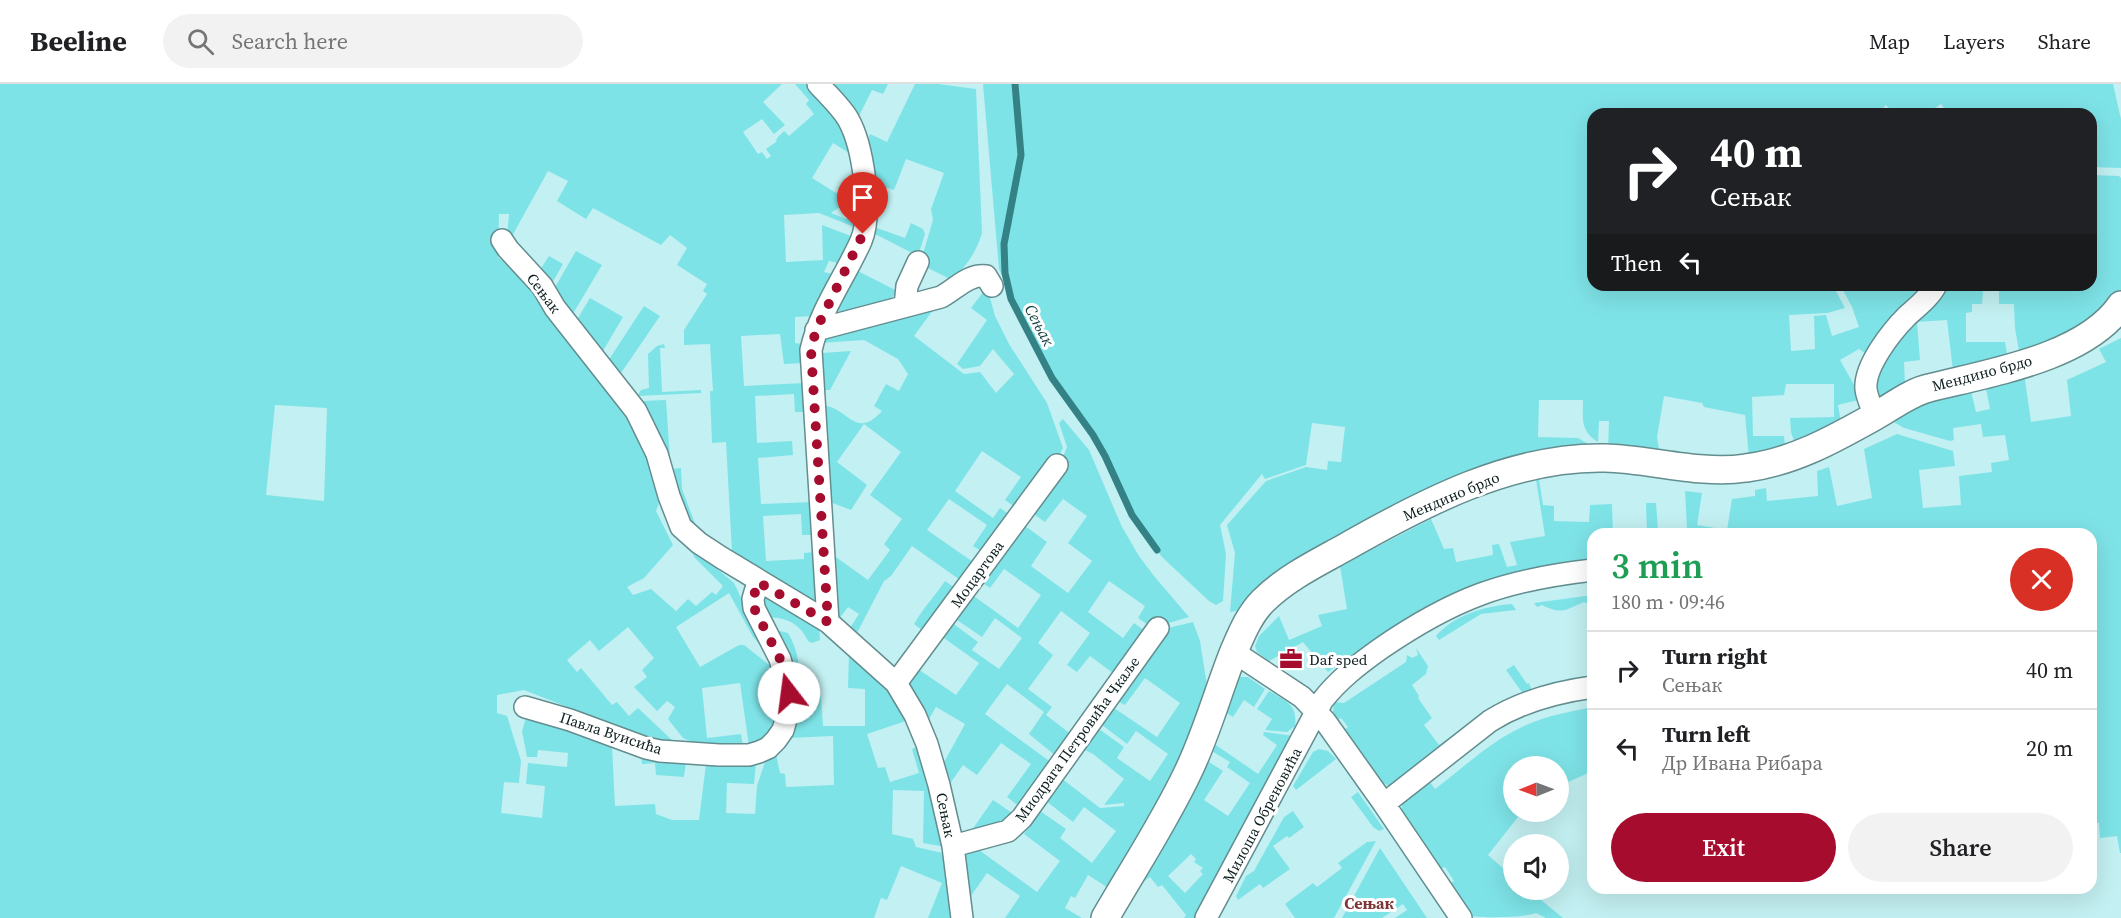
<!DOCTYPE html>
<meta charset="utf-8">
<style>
:root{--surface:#fff;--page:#f2f2f2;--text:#202124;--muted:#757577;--line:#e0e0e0;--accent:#a60c2d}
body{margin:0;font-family:"Source Serif 4",serif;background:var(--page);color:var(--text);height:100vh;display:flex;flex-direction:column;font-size:22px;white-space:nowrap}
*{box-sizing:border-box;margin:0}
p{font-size:20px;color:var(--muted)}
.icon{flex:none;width:33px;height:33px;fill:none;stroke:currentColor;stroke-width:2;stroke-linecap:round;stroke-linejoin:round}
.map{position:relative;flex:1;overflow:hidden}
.sheet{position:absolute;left:1587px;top:444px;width:510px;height:366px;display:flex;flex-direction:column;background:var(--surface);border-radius:18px;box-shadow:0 6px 24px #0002}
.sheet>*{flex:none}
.hud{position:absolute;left:1587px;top:24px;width:510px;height:183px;border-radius:18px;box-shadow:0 6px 24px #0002;background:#202124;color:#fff;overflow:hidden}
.needle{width:39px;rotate:269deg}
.fabs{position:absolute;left:1503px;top:672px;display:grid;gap:12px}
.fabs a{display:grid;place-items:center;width:66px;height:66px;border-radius:50%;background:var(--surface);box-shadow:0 6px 24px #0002;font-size:30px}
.pin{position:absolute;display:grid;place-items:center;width:51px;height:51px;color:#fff;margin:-62px -26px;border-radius:50% 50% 50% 0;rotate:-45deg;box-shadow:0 0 6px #0007}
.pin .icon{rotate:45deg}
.me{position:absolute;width:66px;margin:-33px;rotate:345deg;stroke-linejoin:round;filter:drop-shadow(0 0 4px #0008)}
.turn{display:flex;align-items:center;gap:21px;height:126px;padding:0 24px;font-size:27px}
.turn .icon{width:78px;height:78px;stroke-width:2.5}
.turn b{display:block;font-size:42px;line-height:51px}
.then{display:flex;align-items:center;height:57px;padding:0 24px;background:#0003;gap:12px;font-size:22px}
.round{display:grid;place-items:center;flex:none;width:63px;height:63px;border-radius:32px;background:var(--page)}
.overview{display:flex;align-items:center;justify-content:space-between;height:102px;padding:0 24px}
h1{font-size:36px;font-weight:600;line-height:45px;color:#1e9e55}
.primary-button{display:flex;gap:12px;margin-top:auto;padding:12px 24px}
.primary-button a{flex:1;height:69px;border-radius:36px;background:var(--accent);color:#fff;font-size:24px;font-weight:600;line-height:69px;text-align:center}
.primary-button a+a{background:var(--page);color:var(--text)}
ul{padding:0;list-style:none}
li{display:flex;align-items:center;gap:18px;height:78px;padding:0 24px;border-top:2px solid var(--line)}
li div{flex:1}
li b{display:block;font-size:22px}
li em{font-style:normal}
header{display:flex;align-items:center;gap:36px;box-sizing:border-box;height:84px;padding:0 30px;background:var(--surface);border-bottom:2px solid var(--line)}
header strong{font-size:28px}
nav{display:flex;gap:33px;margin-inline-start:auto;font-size:21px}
.search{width:420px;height:54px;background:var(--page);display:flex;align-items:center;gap:15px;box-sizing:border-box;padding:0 21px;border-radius:33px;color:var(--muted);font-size:22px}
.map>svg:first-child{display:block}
</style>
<header>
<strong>Beeline</strong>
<div class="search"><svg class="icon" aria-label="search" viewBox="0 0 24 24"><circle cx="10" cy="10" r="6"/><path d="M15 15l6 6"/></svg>Search here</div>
<nav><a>Map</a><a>Layers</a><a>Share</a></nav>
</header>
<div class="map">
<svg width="2121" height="834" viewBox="0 0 2121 834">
<rect width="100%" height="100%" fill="#c3f0f2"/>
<!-- green -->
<path fill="#7ee3e7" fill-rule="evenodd" d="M0,0H782L763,18L785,41L774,50L762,35L743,48L758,70L762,68L767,75L771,72L766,65L776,58L777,54L784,47L789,52L814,30L806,20L809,16L795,0H811L831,20L854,72L833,59L812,94L841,112L859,82L861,108L831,129L846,135L860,126L859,145L819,129L784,131L786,178L823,176L822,141L856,154L842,180L829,177L824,188L837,191L814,232L795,233V259L803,260V279L784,280L780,250L741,252L744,302L805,299L807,328H795L794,310L755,312L757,359L792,357L793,371L758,374L761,420L813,418L814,451H802L801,430L763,432L766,477L804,475V469L815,468L817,513L813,517L732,468L726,358L712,359L710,307H713L710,260L684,261V246L707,210L703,207L707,200L677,181L687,164L670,151L661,161L593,124L586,135L557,117L568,97L548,87L511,154L507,152L509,130H499L498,173L528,199L550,232L625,331L647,376L659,419L656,427L673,461L644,494L627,503L633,511L651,505L676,527L688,515L696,522L712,508L716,511L723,502L695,474L690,465H693L734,499L766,567L753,553L729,509L676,543L700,583L739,561H744L772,583L781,614L778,636L771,652L749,662L740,599L702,604L707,654L741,650L743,662L697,660L683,654L668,635L675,623L667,617L657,627L634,603L647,593L642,586L654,574L628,543L599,567L590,556L567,576L577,588L581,584L612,621L617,618L629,632L638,624L674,658L654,657L524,606L497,611V629L507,632L521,677L519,699L504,698L501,729L542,734L545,702L526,700L528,679L567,683L568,669L538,666L537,673H527L522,647L526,634L537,633L612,661L615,722L655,720L656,730L672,736H699L706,680L756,678L754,700L727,699L726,729L755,730L757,702L766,675L776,670L780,689L785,690L786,703L834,701L833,652L789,654L795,610L821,612L823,642H865V605L848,604L849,569L881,596L906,637L867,650L878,684L885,683L890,698L919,689L912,665L920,661L946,763L923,759L924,707L893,706L892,750L913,755L916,763L947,770L956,834H928L942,799L901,782L887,816L881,814L874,834H0ZM275,321L327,324L324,417L266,411Z
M824,0H888L883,10L872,6L856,38Z
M915,0H938L976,5L982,149C976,169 967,181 952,196L920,180L933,136L931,125L944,89L906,75L894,106L885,103L879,118L874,116L866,61L870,50L887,58Z
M983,0H2113L2121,35V84L2091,83V30H1948L1941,20L1927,30H1894L1886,21L1877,30H1593V201H1830L1836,207L1845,224L1827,229L1789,231L1791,267L1815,265L1814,232L1826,231L1832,252L1859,243L1852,223L1843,206L1875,201H1926L1869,272L1859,265L1840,276L1862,315L1838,321L1841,338L1795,360L1791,348L1790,334L1834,333V300H1786L1784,311L1752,313L1753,352H1784L1785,361L1749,373L1745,331L1704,323L1702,319L1664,312L1657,353L1660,371L1608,366L1609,337H1599L1598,358C1580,347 1583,335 1583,316H1539L1538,353L1578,354L1597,365L1532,375L1243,526L1230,528L1235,469L1227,441L1266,397L1306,383L1327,386L1328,377L1341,378L1345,343L1312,339L1306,381L1265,395L1262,390L1220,441L1226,470L1223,517L1216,521L1209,517L1162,473L1135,437L1108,376L1097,358L1065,315L1034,258L999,185Z
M2091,91L2119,92L2121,94V208C2092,245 2061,254 2020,273L2015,244L2014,220H1999V207H1983L1982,220H1972V228L1966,229V258H2005L2008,275L1953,287L1947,236L1917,238L1920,276L1904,278L1905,301L1876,319L1870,301L1891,259L1942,201H2091Z
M911,139L923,145L925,150L918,172L875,150L877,144L905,154Z
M576,167L602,181L571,233L554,205Z
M549,172L563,180L551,201L540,186Z
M856,186L897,207L891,215L843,228L838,227L837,223Z
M987,203L995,232L1009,260L1047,319L1063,364L1056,377L1015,423L1005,416L1021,393L982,367L955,407L993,434L1000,424L1010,431L984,469L973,462L987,441L949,415L927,446L976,480L963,498L912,462L891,492L884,497L857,549L850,544L859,530L848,523L839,535L837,529L833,471L868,496L890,466L884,460L902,435L870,411L901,368L864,340L837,378L867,401L851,426L830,418L824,322C847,322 855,357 882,327L874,322L886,300L899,307L908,290L898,275L864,256L820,259L836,248L936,222L914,252L964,290L980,288L996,309L1014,290L993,265L980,282L963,285L957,280L987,236L971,224Z
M590,214L623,233L600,272L575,239Z
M644,222L660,232L619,292L606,280Z
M2121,254V769H2120L2117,752L2100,754L2099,739H2091V450H1647L1646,419H1656L1658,447L1687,445L1685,407L1702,409L1697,441L1727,446L1732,415L1755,412V406L1766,404L1767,417L1818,412L1817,387L1829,383L1837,422L1872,414L1864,365L1897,350L1953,367L1955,382L1919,386L1923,424L1961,421L1959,392L1992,388L1991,379L2009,376L2005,351L1983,353L1981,340L1953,344L1954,356L1950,357L1904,344L1889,335L1922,317L1970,303L1976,328L1990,325L1985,300L2024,289L2031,338L2071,332L2067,296L2106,278L2099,265Z
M664,260L665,264H660L662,308L701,306V309L637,312L641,306L649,304L648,270L657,262Z
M851,267L830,306H822V269Z
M666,316L670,375L642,317Z
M1063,335L1089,366L1122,443L1139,472L1154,492L1189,533L1152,544L1138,534L1145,522L1109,497L1088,528L1123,554L1134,539L1148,549L1117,592L1090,572L1077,588L1067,581L1090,549L1061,527L1038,559L1053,571L1028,605L1052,623L1046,631L1072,651L1056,672L1029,650L1044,628L1007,600L985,630L1052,679L1020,723L1007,713L1031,680L1001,659L977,691L963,681L949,701L943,680L965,640L936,623L929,635L909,601L918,585L956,611L979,579L941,552L951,538L978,558L972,566L999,585L1022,554L995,534L982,553L954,534L971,510L1018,544L1041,511L1004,485L990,504L980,497L1021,439L1047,458L1031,482L1068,509L1092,477L1068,459L1087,432L1063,415L1045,438L1031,428L1060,380L1067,363L1059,339Z
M681,384L682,405L697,445L689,437L672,385Z
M1535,389H1538L1543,421L1554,422V437L1589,438L1590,421L1612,420L1613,450H1593V477C1561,481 1528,484 1497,494C1436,513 1380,551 1328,588L1303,558L1269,577L1257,568L1255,562L1259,552L1279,532L1289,556L1322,542L1318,531L1347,525L1340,482L1431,435L1444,465L1453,464L1456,478L1493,471L1492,461L1499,460L1507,483L1517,481L1510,458L1545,452Z
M945,497L958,506L926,549L914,540C923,524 935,512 945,497Z
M1593,511V522L1584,518C1565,526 1562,531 1542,521L1537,523L1534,519Z
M765,514H770L819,544L820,556L812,559L808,557C800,539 785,532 766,534L762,518Z
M1512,520L1516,526L1481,530L1439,556L1436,552C1454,531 1485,522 1512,520Z
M1193,538L1200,557L1208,608L1183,679L1110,805L1088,791L1075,814L1071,812L1065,824L1082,834H1005L1020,812L987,789L971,812L963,772L966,766H979L1037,808L1060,777L1024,750L1040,727L1066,745L1060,754L1092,779L1116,747L1084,723L1073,738L1046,717L1061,694L1100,724L1124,722V719L1104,721L1124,695L1093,670L1083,665L1099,645L1124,663L1117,674L1150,697L1168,670L1136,647L1127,660L1102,641L1114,624L1157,653L1180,619L1145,594L1125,621L1117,617L1164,545Z
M780,547L788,549C799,567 800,586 801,607H795L775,548Z
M1416,564L1428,582L1426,590L1412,601L1419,612L1418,614L1432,634L1424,641L1439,661L1457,648L1459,650L1396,701H1387L1380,697L1344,646L1348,643L1341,634L1337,636L1333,628L1334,618L1344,619L1406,578L1407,571L1412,574L1418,571Z
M1514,581L1527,600L1529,599L1532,607L1524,611L1506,586Z
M1237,590L1240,593H1248L1265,605L1254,623L1244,616L1233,633L1223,627Z
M1269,607C1285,617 1298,620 1295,642L1287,648L1265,646L1272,635L1257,625Z
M1593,623V687L1559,702L1558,682H1514V728H1522L1488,771L1513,793L1514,806H1529L1563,834H1546L1536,829C1522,834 1484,834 1471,832C1466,829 1454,806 1450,800L1454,797L1445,783L1439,786L1402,729V718L1427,694L1435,705C1463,684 1490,658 1522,643C1544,632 1569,628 1593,623Z
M1264,648L1294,652L1197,834H1184L1186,831L1162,801L1158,803L1150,793L1139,801L1206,676L1223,687L1204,716L1228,732L1250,699L1227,683L1230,678L1210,666L1213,659L1258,690L1277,661L1263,651ZM1191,770L1196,775L1194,778L1203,784L1200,787L1203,790L1185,809L1168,792Z
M1319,665L1328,667L1336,675L1296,706L1293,702L1313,668Z
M641,671L686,678L684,693L656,691L655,679L642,680Z
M1358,708L1384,745L1379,747L1373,743L1351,713Z
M993,716L1015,731L1007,740L969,750Z
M1293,727L1304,743L1289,754L1287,752L1273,762L1290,785L1263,804L1260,800L1238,816L1236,812L1246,792L1254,787L1284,733Z
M1376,757L1334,834H1295L1285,820L1313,799L1317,803L1342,784L1338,779L1367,758Z
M1380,764L1427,834H1395L1407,826L1403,820L1382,834H1342Z"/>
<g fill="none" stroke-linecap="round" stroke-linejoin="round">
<!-- stream -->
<path stroke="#348286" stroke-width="7" d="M1015,0L1021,71L1004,160L1005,189L1011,215L1052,294L1093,351L1105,372L1132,431L1157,466"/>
<!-- minor casing -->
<g stroke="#638d8f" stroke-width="24">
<path id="minor" d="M818,0C828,11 841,23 848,35C863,61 873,129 861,157C845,193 820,226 811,266L828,538
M502,156L508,165L542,202L555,224L636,327L657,370L669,412L681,443L699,459L722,474L828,538L896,599L915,631L927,660L939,701L953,762L962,834
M905,222L907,202L918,178
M816,246L941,213C956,205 968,190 986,192L992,202
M1875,332C1872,324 1867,314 1866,305C1864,282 1892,247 1907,232C1917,223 1930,213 1936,201
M1234,568L1302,613L1325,637L1384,720L1461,834
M896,599L1057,381
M525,623L570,636L646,664L660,667L719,671H749L759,668L768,664L776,656L783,646L789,625V609L780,575L754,524L753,515L758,498
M1384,720L1490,637C1522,617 1556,608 1593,603
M953,762L1008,747L1022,734L1158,544
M1206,834L1322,617C1338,596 1359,580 1380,565C1454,514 1504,496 1593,486"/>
</g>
<!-- tertiary casing -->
<g stroke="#638d8f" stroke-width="30">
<path id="tertiary" d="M1105,834C1132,787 1165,737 1188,688C1207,649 1218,607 1234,567C1242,549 1249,531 1263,517C1286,494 1317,479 1344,464C1423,419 1512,372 1605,374C1651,375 1700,391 1746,384C1794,378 1836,354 1877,331C1893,322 1911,308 1929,304C1988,289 2085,274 2121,221"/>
</g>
<!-- minor -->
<use href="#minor" stroke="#fff" stroke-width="21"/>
<!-- tertiary -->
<use href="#tertiary" stroke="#fff" stroke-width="27"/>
</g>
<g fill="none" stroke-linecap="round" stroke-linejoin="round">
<!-- route -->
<path stroke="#a60c2d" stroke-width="10" stroke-dasharray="0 18" d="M789,609L780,575L754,524L753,515L758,498L828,538L811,266L816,246L863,150"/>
</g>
<!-- icons -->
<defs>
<g id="office-bare" transform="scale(1.8)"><path d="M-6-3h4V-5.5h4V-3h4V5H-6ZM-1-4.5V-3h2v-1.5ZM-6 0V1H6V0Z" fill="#a60c2d" stroke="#fff" stroke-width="2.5" paint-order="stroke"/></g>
</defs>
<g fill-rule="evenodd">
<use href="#office-bare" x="1291" y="575"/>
</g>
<g text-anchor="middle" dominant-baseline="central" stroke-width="6" stroke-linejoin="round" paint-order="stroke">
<!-- street labels -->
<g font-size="15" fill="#0c1d1e" stroke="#fff">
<text transform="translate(544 209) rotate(53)">Сењак</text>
<text transform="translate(1982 289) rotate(-15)">Мендино брдо</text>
<text transform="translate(1451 412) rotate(-23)">Мендино брдо</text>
<text transform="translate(977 490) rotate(-54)">Моцартова</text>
<text transform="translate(611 649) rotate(18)">Павла Вуисића</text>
<text transform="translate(1077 655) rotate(-54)">Миодрага Петровића Чкаље</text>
<text transform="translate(946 731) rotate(78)">Сењак</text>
<text transform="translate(1262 731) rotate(-62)">Милоша Обреновића</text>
</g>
<!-- poi labels -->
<g font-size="15" fill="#0c1d1e" stroke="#fff" text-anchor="start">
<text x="1309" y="575">Daf sped</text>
</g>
<!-- water labels -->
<g font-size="16" font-style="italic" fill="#0d3e40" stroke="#fff">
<text transform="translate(1040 241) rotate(62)">Сењак</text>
</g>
<!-- neighbourhood labels -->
<g font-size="16" font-weight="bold" fill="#7e3639" stroke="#fff">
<text x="1369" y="819">Сењак</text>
</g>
</g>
</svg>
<div class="fabs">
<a><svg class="needle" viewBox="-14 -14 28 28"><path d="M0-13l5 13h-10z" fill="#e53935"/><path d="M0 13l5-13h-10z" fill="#757577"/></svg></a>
<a><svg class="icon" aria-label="sound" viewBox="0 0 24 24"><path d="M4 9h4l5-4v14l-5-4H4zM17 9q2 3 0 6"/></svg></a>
</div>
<div class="pin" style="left:863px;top:150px;background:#d93025"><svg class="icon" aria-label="arrive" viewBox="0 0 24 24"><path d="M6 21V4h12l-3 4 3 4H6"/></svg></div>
<svg class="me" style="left:789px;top:609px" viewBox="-20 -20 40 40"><circle r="19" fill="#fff"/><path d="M0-13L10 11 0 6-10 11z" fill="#a60c2d"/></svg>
<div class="hud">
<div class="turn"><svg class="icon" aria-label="right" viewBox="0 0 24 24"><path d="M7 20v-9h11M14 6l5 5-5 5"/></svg><div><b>40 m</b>Сењак</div></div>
<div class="then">Then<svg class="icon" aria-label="left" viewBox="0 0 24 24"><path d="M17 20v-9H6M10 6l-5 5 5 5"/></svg></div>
</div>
<section class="sheet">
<div class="overview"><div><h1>3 min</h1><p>180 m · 09:46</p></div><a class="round" style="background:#d93025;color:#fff"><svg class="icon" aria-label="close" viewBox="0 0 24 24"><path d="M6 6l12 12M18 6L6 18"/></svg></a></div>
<ul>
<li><svg class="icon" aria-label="right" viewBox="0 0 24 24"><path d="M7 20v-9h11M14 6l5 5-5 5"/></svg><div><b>Turn right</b><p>Сењак</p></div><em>40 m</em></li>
<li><svg class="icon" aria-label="left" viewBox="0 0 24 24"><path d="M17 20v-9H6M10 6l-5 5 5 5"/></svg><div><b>Turn left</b><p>Др Ивана Рибара</p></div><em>20 m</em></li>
</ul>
<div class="primary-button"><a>Exit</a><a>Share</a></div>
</section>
</div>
